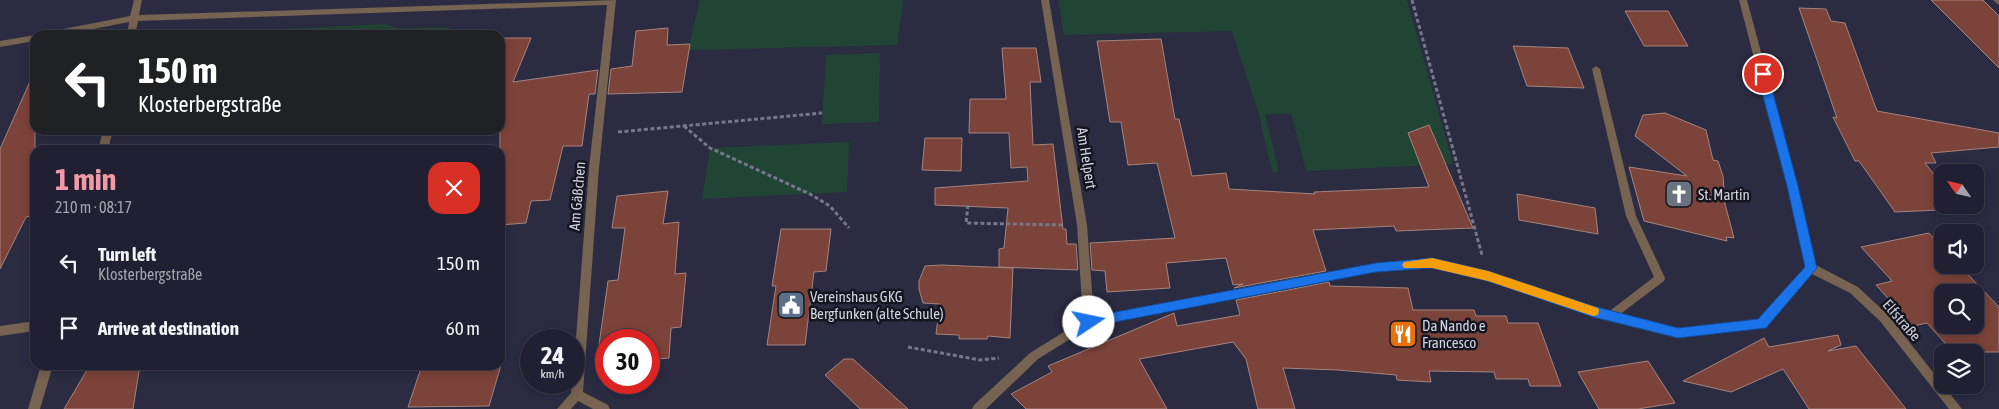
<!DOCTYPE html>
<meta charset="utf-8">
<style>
:root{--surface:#202032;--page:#2d2d3e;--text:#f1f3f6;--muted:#a2a3ac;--line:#3d3e4d;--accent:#f39aa7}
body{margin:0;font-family:"Asap Condensed",sans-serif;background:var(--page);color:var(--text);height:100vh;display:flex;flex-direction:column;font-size:19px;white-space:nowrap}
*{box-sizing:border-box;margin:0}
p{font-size:16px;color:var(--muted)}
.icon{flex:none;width:28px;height:28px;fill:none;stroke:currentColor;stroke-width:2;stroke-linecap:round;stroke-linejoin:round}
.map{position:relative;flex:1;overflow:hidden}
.sheet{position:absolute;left:30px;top:145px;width:475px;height:225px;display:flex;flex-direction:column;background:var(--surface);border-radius:15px;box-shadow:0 2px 12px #0003,0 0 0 1px var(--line)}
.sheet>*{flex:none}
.banner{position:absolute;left:30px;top:30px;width:475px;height:105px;border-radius:15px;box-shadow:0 2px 12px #0003,0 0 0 1px var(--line);background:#202124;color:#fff;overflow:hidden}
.needle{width:32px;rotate:304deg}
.tools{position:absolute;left:1934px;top:164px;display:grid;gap:10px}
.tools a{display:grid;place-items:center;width:50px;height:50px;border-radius:10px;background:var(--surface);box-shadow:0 2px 12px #0003,0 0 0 1px var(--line);font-size:25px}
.speed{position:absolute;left:520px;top:329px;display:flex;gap:10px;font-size:25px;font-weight:700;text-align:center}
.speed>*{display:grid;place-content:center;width:65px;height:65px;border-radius:50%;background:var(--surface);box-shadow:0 2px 12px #0003,0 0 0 1px var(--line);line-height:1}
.speed small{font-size:12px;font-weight:400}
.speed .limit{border:8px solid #d22;background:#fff;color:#111}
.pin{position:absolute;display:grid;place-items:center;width:42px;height:42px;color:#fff;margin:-21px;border:2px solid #fff;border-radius:50%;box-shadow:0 1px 5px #0007}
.me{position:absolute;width:55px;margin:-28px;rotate:79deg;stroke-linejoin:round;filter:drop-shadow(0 0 4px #0008)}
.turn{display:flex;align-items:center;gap:18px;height:105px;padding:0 25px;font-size:22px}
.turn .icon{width:65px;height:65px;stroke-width:2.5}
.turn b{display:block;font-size:35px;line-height:42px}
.round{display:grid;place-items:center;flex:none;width:52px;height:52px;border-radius:15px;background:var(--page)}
.head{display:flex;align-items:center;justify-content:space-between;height:85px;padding:0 25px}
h1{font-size:30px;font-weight:700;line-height:38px;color:var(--accent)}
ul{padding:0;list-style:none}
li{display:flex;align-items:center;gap:15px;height:65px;padding:0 25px}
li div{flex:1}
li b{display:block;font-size:19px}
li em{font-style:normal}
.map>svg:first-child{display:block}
</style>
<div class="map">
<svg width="1999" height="409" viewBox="0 0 1999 409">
<rect width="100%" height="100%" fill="#2b2b42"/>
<!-- green -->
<path fill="#214534" d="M700,0H903L897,45L688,50Z
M1058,0H1407L1453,164L1306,171L1291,113L1265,115L1279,172H1272L1259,115L1232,31L1064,35Z
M384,24L398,28L449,27L447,35H271L283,29Z
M880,53L879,122L822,124L826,55Z
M849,142L847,192L702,199L710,148Z"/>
<!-- building -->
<path fill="#7c433a" stroke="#a5847e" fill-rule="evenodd" d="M1931,0H1983L1999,16V68Z
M1799,8L1826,9L1831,21L1845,23L1877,111L1999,133V147L1931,153L1936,163H1925L1942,185V205H1958L1961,209L1895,212L1859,161H1855L1833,117L1837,118Z
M1625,11H1668L1688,46H1644Z
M668,28L667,45L690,44L682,92L608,94L611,69L632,66L636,31Z
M500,38H531L513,82L598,70L595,94H589L582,146H563L550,200L531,201L526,223L500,225Z
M1161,39L1175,119H1179L1192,176L1226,173L1229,189L1315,194L1314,192L1429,187L1408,133L1429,125L1473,228L1396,231L1394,226L1313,230L1326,271L1234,288L1243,284L1233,285L1226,258L1166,263L1170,288L1107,292L1105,271L1092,270L1090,243L1175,238L1157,163L1128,165L1121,122H1110L1097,41Z
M1513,46L1568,48L1584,88L1527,86Z
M1002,48H1036L1041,82H1030L1033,145L1053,144L1063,229H1066L1067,244H1076L1078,270L999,267V249L1004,248L1008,208L935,205V188L1028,181L1027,167L1011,168L1009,133H969L970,99H1006Z
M35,70V215L26,217L0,269V149Z
M1665,113L1706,130L1713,160L1718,161L1723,176L1725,204L1734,238L1726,237L1727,241L1644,221L1629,167L1687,176L1635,136L1643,115Z
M925,138H962L961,171L922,170Z
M668,191L663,224L679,222L675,274L686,273L681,327L671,328L669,358L649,360V340H606V365L596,366L608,281L618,280L625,228H612L617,196Z
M1517,194L1595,208L1598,234L1519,220Z
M781,229H831L826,271L814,272L805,345H767L776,286H772Z
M1929,233L1942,248V265H1959L1999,307V352H1953L1927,323L1913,326L1876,285L1892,281L1861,247ZM1942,292H1975V325H1942Z
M942,265L1013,268L1010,338L988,336L987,339H959V335L936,334L940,304L923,303L919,289V281L925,266Z
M1329,282L1330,286L1408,288L1413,310H1474L1476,316H1506L1508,323H1538L1561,386H1530L1528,379H1496L1494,372L1429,371L1431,382L1397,380L1396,375L1338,370L1283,368L1295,409H1258L1246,359L1233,342L1139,359L1167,409H1026L1011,394L1052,372L1048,366L1174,313L1177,326L1240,315L1236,300Z
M1838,335L1841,345L1828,351L1856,346L1906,409H1809L1783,369L1731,392L1683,381L1764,338L1769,347Z
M844,359H853L908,409H860L825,375Z
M1648,361L1675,403L1638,409H1599L1578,372Z
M90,365H140L133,409H64Z
M422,365H501L489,406L408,407Z"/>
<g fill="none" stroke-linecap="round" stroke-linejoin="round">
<!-- path -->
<path stroke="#77778b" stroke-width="3" stroke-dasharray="4 2.5" stroke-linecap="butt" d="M1412,0L1482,255
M684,126L710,148L810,194L830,206L849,228
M618,132L822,113
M968,205L966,223L1062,225
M908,347L980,360L999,358"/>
<!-- service -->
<path fill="#766351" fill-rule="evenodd" d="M1596,66L1600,69L1636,216L1665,278L1664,281L1611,321L1607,319L1606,316L1607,313L1654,277L1626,216L1592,69Z
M35,321V331L0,336V326Z"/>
<!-- minor -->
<path fill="#766351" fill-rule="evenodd" d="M134,0H142L139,15L616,0L599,168L583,392L608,405L610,409H593L578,401L571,409H557L571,393L572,382H574V364L589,168L607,5L138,21L135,35H127L129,22L63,35H44L48,32L130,16Z
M1041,0H1049L1087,225L1094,316L1376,263L1432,259L1488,272L1593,306L1678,328L1759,320L1806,267L1787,186L1739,0H1747L1797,186L1816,265L1858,287L1888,315L1962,409H1949L1880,321L1850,293L1812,274L1766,327L1678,338L1593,316L1488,280L1432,267L1376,271L1091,326L1038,359L986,409H972L974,405L1030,353L1083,320L1077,225Z
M1993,0H1999V5Z
M35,35V41L0,47V41Z
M103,130H113L108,150H98Z
M41,365H53L40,409H28Z"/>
</g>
<!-- route -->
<path fill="#1a73e8" stroke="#114b97" d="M1763,71L1768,74L1798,186L1817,268L1766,328L1678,338L1593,317L1488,281L1432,268L1376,272L1089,327L1084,325L1082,322L1084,318L1089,317L1376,263L1432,258L1488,271L1593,306L1678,328L1758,319L1805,267L1787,186L1757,74Z"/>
<!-- slow -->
<path fill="#f59e0b" d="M1432,258L1488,271L1598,308L1599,311L1598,315L1593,316L1488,281L1432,268H1404L1402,265L1404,262Z"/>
<!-- icons -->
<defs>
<g id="church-square" transform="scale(1.4375)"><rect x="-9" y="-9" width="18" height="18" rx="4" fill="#6b7280" stroke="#14151f"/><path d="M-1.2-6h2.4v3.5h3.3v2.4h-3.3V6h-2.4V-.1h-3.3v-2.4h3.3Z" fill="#fff"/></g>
<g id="civic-square" transform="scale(1.4375)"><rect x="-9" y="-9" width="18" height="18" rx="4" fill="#5c6f8a" stroke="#14151f"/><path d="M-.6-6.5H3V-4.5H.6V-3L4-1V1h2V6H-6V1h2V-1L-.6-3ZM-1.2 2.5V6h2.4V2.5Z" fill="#fff"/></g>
<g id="restaurant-square" transform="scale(1.4375)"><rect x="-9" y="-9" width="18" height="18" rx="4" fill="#e8710a" stroke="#14151f"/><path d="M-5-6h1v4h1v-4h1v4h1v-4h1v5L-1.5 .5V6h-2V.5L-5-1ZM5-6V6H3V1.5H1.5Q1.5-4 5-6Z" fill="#fff"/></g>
</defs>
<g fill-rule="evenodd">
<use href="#church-square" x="1679" y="194"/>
<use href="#civic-square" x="791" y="305"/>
<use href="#restaurant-square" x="1403" y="334"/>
</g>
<g text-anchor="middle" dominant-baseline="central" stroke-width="5" stroke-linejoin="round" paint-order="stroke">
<!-- street labels -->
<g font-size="15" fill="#d1d2e2" stroke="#14151f">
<text transform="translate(1087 158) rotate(81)">Am Helpert</text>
<text transform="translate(577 196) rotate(-85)">Am Gäßchen</text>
<text transform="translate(1902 320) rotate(49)">Elfstraße</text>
</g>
<!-- poi labels -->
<g font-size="15" fill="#d1d2e2" stroke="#14151f" text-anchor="start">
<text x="1698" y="194">St. Martin</text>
<text x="810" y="296">Vereinshaus GKG<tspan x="810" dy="17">Bergfunken (alte Schule)</tspan></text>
<text x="1422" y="325">Da Nando e<tspan x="1422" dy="17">Francesco</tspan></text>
</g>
</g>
</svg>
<div class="tools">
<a><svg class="needle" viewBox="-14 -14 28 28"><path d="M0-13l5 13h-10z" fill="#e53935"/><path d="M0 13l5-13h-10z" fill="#a2a3ac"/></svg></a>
<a><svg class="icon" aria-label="sound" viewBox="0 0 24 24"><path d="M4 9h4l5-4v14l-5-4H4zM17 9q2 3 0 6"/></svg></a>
<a><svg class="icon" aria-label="search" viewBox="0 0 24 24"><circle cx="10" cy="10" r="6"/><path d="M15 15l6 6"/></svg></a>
<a><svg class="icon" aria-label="layers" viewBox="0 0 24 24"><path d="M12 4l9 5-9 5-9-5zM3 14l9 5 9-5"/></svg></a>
</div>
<div class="speed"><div>24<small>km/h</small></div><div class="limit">30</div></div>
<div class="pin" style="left:1763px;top:74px;background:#d93025"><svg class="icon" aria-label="arrive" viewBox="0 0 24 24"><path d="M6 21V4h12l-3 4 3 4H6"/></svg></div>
<svg class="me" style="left:1089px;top:322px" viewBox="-20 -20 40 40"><circle r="19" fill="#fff"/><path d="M0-13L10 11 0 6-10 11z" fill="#1a73e8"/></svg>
<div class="banner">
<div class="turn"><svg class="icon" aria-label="left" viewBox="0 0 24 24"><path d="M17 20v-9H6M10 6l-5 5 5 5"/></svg><div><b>150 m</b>Klosterbergstraße</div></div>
</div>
<section class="sheet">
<div class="head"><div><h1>1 min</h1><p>210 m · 08:17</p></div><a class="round" style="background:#d93025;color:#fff"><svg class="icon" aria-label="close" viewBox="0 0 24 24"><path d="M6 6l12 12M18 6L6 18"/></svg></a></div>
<ul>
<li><svg class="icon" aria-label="left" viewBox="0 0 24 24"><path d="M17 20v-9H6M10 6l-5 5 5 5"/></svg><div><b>Turn left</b><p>Klosterbergstraße</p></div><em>150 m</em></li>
<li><svg class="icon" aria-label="arrive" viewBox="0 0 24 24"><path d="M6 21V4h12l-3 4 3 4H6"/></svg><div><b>Arrive at destination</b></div><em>60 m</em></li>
</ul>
</section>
</div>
